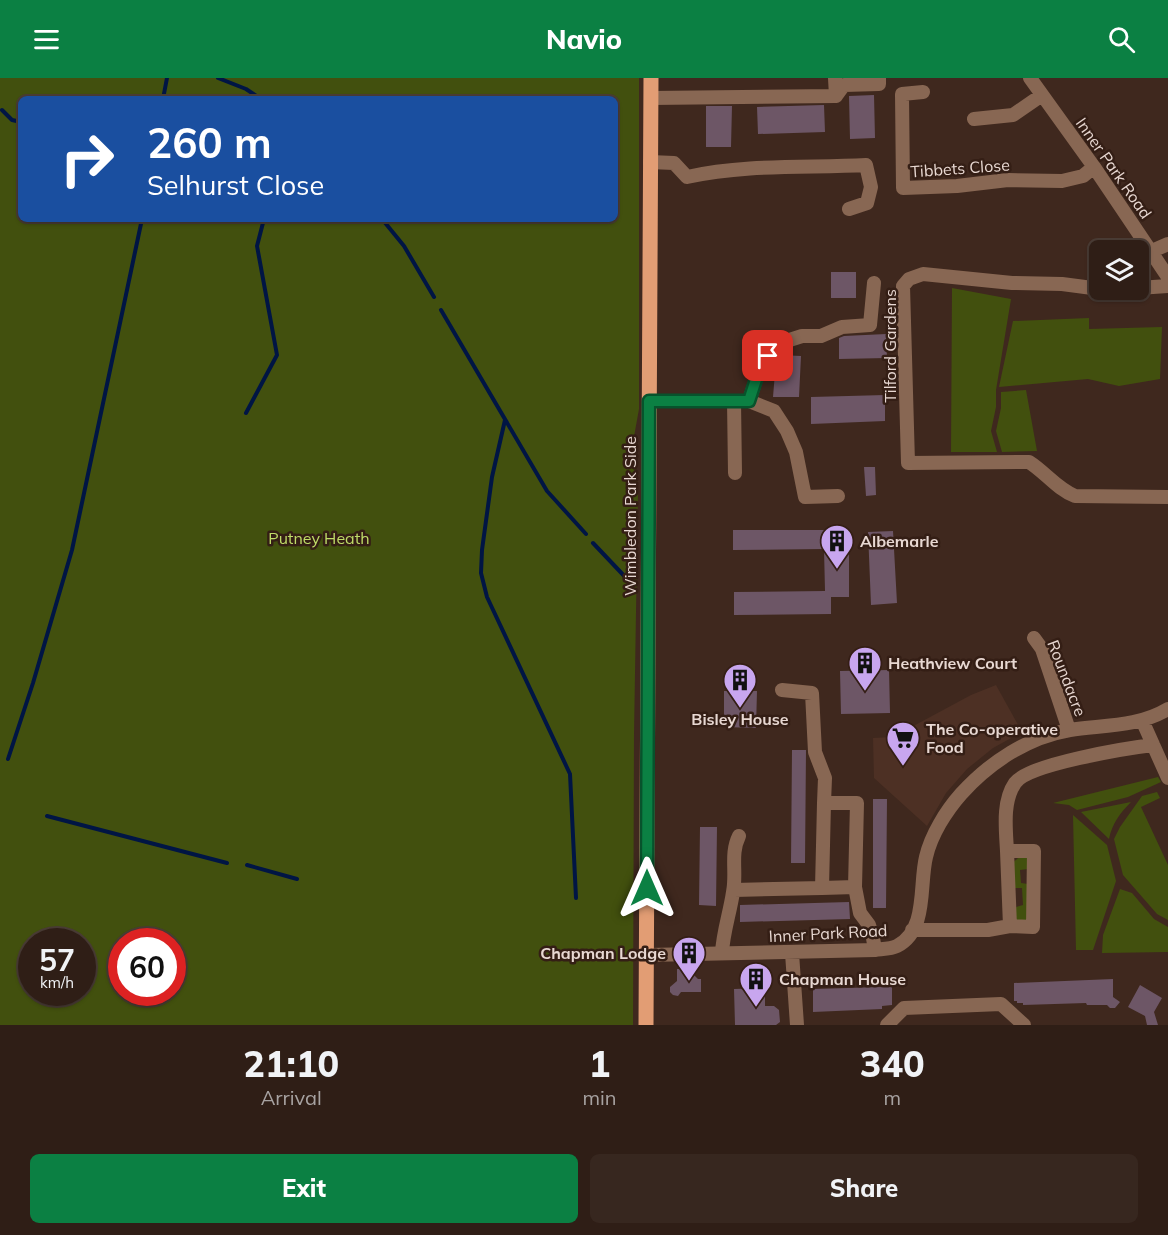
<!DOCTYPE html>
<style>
:root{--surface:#2f1e16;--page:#37271f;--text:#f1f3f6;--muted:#a7a2a1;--line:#4a3c35;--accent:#0b8043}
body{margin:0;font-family:Mulish,sans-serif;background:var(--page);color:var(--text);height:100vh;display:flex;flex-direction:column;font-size:22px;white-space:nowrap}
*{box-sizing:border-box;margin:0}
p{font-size:20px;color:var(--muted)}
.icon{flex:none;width:33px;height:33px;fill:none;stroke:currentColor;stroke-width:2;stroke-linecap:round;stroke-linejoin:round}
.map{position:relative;height:947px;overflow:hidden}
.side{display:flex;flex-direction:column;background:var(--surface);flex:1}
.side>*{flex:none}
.hud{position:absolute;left:18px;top:18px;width:600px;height:126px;border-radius:9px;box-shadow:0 2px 4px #0004,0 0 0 2px var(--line);background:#1a4fa0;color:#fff;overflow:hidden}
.buttons{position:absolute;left:1089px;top:162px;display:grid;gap:12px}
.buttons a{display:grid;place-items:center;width:60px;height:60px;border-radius:9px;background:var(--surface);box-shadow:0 2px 4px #0004,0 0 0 2px var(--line);font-size:30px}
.speed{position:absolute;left:18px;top:850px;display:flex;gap:12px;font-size:30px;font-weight:700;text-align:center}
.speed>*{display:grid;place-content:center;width:78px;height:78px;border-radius:50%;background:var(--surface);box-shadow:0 2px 4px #0004,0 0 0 2px var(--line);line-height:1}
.speed small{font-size:15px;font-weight:400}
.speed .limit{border:9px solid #d22;background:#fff;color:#111}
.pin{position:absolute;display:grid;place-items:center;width:51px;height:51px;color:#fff;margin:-26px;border-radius:12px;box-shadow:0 3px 9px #0006}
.me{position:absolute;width:66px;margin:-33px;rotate:0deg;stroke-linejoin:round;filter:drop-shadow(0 0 4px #0008)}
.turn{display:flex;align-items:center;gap:21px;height:126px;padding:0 30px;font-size:27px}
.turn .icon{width:78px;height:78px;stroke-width:2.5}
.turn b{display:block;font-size:42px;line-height:51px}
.eta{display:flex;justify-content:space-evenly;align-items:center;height:102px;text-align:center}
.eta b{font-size:36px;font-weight:800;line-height:42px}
.action{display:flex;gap:12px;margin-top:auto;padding:12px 30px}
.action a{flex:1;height:69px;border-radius:9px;background:var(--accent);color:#fff;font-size:24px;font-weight:800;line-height:69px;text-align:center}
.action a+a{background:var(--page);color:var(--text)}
header{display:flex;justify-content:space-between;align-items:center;height:78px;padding:0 30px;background:var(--accent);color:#fff;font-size:27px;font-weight:800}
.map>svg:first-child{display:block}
</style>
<header><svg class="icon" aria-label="menu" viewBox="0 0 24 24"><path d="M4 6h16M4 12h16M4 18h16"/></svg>Navio<svg class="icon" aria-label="search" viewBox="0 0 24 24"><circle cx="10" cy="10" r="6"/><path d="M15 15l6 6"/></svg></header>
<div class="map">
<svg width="1168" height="947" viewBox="0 0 1168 947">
<rect width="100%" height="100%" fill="#3f281e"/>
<!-- built -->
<path fill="#4d3024" d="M996,607L1022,654L993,670L967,691L946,715L927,748L874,700L873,660L893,659L971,617Z"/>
<!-- green -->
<path fill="#42500e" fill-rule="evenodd" d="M0,0H639V331L633,364L638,412L634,656L633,947H0ZM21,21H615V141H21ZM32,864H82V915H32ZM122,864H172V915H122Z
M952,210L1011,221L996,312V329L991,353L997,374H951Z
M1089,240V251L1162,249L1160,301L1119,308L1088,301L999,309L1013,243Z
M1026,312L1037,373L1002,374L996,353L1001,330V314Z
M1158,699L1161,704L1128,719L1077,732L1069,727L1053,725Z
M1157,714L1160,720L1141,729L1168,787V842L1157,836L1123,797L1114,761L1120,749L1142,718Z
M1131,724C1120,735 1112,746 1109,761L1081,734Z
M1073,737L1107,767L1116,803L1093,872H1076Z
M1022,777L1028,778V791L1020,792L1021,805L1028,806L1027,842L1017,844L1013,840V830L1023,827L1022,810H1013L1012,785Z
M1120,811L1132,815L1154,841L1168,849V874L1102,875L1103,857Z"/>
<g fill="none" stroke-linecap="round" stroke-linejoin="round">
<!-- stream -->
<path stroke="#001544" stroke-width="4" d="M218,0L246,11L261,21
M163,21L167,0
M2,32L12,42L21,44
M382,141L404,168L434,219
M441,232L547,413L586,456
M246,335L277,277L257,168L264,141
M505,342L492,399L482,472L481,495L487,519L570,696L576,820
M593,465L629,503
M8,681L33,605L72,472L142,141
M47,738L227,785
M247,787L297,801"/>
</g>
<!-- building -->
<path fill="#6d5666" d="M874,17L875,60L850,61L849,18Z
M824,27L825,54L758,56L757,29Z
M706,28H732L731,69H706Z
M831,194H856V220H831Z
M886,256L887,280L839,281V260L844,258Z
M780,277L801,278L799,319H773L776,282Z
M885,317V343L811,346V319Z
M864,389H875L876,417L866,418Z
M733,452H828V464H849V519H831V536L734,537V514L825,513L824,471L733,472Z
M893,453L897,525L871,527L868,454Z
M889,592L890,635L841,636L840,593Z
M724,613H757L756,650L724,649Z
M792,672H806L805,785H791Z
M873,721H887L886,830H873Z
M700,749H717L716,828L699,827Z
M849,824L850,841L740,844V827Z
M677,891H688L698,901H701V914H681L678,918L673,917L670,914V909L677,903Z
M1113,901V919L1120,924L1115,930H1110L1107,927H1087L1086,925L1023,927V925H1017V923H1014V905Z
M882,905H892V927L882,928V931L813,934V911L882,909Z
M1140,907L1162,920L1154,934L1158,947H1147L1145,938L1128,929Z
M765,910V928H774L779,932L780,944L776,947H735L734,911Z"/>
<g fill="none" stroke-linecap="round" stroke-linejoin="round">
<!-- minor -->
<path stroke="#886753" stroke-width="14" d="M1030,0L1094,89L1168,199
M923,14L902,16L903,110L957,108L1008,102L1062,103L1083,98L1094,89
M836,18L844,7L879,6V0
M651,20L836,18L835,0
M974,41L1013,37L1042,17
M650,84L674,85L687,99C746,86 806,90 866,87L871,109L867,125L849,131
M1152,173L1168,166
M1138,210L1168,208
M1100,211L1062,206L1012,205L923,196L909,201L903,208L908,385L1029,384C1045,394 1057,411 1075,418L1168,419
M649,323H749L774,333L787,353L796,374L805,419L838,418
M734,323L735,395
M749,323L760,289L777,266L802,258H821L842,249L870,247L874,205
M1034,560L1042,571L1069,652
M782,612L812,615L815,674L825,700L824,725H857L855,809L822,810L824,725
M1142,642L1168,700
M1007,773L1010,848L1033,849L1034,773H1007C1006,752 1002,724 1015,705C1028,686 1128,670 1153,667
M855,809L860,835L869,847L873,860L875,872
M734,812L822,810
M912,852H988L1010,848
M722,875C723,854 730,835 733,814C737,794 730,776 739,758
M792,875L797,947
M648,877L875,872C882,871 891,871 897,868C928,852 919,807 926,779C931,757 946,733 961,716C990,684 1028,659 1070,652C1104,647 1138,649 1168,631
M887,947L904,930L1001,926L1024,947"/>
<!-- major -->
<path stroke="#e29d74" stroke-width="15" d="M646,947L651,0"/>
</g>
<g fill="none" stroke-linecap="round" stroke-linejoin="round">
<!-- route casing -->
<g stroke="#07532c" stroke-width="15">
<path id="route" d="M647,810L649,323H749L760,289L768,278"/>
</g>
<!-- route -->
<use href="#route" stroke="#0b8043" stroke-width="10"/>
</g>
<!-- icons -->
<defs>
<g id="building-pin" transform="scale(1.725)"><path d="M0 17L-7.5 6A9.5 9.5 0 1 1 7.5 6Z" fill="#c8a6ef" stroke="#341e15"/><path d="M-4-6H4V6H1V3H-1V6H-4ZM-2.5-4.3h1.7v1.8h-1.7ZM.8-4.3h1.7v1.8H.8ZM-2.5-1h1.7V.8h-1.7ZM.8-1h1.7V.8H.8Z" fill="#111"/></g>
<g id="supermarket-pin" transform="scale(1.725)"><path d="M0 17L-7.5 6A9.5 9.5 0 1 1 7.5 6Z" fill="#c8a6ef" stroke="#341e15"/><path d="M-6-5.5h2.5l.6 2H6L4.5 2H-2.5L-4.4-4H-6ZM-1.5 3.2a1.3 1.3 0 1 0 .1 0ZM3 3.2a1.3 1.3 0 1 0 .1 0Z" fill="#111"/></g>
</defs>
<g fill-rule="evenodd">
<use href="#building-pin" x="837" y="463"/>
<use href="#building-pin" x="865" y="585"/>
<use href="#building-pin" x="740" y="602"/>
<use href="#supermarket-pin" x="903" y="660"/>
<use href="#building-pin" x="689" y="875"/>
<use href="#building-pin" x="756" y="901"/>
</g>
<g text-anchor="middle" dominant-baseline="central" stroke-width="5" stroke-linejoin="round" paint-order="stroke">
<!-- street labels -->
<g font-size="16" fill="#e8d8d2" stroke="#341e15">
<text transform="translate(960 90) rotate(-4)">Tibbets Close</text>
<text transform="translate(1114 90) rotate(55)">Inner Park Road</text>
<text transform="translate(890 268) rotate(-90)">Tilford Gardens</text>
<text transform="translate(630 438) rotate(-90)">Wimbledon Park Side</text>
<text transform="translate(1067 600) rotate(69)">Roundacre</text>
<text transform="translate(828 855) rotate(-3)">Inner Park Road</text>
</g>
<!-- park labels -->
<g font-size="16" fill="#bfdc68" stroke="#341e15">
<text x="319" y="460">Putney Heath</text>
</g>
<!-- poi labels -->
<g font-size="16" font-weight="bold" fill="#e8d8d2" stroke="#341e15" text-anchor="start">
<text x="860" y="463">Albemarle</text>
<text x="888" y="585">Heathview Court</text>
<text x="740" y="641" text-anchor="middle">Bisley House</text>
<text x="926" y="651">The Co-operative<tspan x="926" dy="18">Food</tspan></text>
<text x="666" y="875" text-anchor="end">Chapman Lodge</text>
<text x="779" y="901">Chapman House</text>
</g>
</g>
</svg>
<div class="buttons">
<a><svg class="icon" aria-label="layers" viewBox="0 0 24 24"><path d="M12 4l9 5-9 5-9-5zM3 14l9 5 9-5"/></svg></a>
</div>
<div class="speed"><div>57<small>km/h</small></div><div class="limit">60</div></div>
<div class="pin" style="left:768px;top:278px;background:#d93025"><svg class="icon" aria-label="arrive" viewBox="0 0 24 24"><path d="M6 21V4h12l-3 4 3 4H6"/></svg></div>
<svg class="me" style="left:647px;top:810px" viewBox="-20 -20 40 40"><path d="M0-17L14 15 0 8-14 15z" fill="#0b8043" stroke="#fff" stroke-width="4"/></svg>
<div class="hud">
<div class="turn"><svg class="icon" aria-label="right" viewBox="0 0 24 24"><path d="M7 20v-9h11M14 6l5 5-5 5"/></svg><div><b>260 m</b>Selhurst Close</div></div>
</div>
</div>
<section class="side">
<div class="eta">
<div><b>21:10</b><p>Arrival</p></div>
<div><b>1</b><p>min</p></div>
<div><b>340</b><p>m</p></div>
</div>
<div class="action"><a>Exit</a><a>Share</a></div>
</section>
